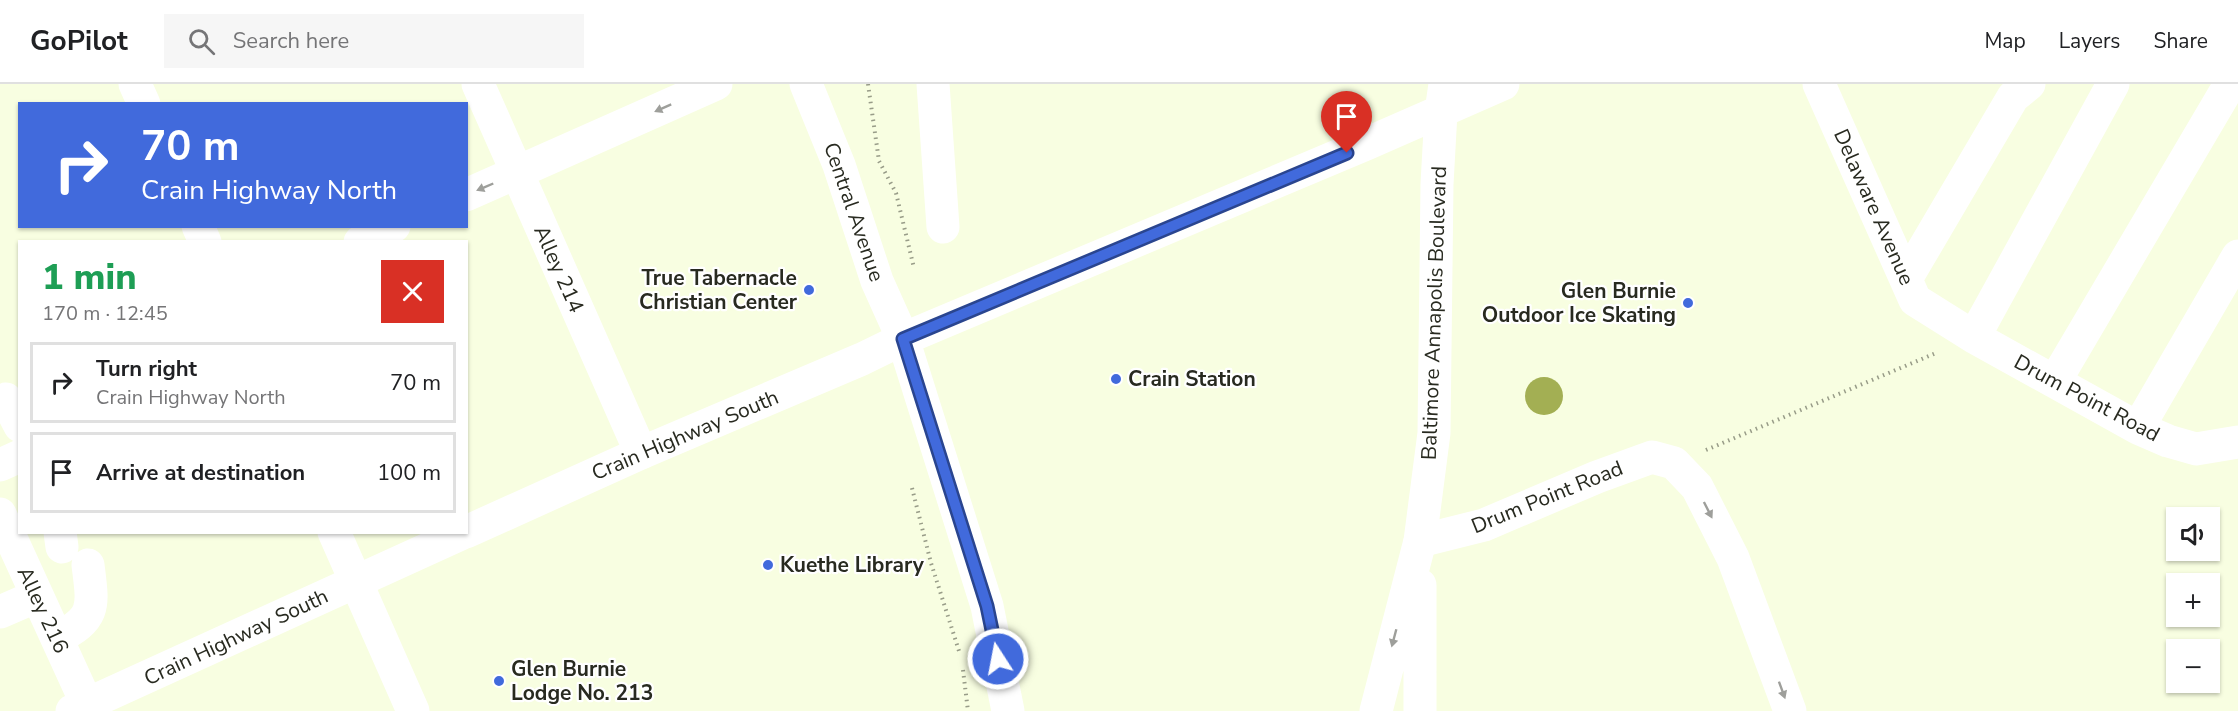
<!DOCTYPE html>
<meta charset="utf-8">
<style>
:root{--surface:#fff;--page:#f6f6f6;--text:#202124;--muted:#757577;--line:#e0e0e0}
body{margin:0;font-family:"Nunito Sans",sans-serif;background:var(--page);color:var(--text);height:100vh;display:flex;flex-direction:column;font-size:22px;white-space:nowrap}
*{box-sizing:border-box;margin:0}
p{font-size:20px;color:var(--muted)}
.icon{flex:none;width:33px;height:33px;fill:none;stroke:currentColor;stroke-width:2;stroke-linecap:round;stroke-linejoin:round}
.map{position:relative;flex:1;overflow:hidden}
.details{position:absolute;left:18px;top:156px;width:450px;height:294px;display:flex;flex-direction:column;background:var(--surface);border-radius:0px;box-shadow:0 2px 4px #0004}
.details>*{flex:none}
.hud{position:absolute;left:18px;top:18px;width:450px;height:126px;border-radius:0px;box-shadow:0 2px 4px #0004;background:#416adc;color:#fff;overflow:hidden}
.fabs{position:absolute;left:2166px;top:423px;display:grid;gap:12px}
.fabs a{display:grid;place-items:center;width:54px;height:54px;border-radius:0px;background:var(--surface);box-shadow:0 2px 4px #0004;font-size:30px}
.pin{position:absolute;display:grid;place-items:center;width:51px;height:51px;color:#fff;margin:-62px -26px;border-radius:50% 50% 50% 0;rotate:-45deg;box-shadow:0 0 6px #0007}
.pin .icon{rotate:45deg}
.me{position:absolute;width:66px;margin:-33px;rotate:349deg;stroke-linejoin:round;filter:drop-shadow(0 0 4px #0008)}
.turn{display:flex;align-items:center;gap:21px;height:126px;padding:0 24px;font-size:27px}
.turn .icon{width:78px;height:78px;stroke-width:2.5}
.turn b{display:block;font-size:42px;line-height:51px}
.round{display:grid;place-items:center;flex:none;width:63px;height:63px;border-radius:0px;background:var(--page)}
.overview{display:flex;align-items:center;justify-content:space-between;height:102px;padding:0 24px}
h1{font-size:36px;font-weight:800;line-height:45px;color:#1e9e55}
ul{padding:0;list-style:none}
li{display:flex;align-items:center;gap:18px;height:81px;margin:0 12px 9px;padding:0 12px;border:3px solid var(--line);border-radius:0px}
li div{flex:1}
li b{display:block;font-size:22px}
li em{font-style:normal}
header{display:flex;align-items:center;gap:36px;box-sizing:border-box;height:84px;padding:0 30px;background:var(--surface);border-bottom:2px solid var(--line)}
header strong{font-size:28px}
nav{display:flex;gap:33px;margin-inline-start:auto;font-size:21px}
.search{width:420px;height:54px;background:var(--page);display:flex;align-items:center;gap:15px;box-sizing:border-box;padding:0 21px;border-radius:0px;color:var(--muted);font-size:22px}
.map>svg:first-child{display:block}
</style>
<header>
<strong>GoPilot</strong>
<div class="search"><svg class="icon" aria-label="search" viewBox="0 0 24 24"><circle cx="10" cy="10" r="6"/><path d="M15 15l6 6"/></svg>Search here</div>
<nav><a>Map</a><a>Layers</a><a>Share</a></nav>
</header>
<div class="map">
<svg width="2238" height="627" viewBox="0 0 2238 627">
<rect width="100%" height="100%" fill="#f8fee1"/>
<!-- water -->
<path fill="#a3af53" d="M1525 312a19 19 0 1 1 38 0a19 19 0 1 1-38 0Z"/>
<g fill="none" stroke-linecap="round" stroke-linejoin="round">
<!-- path -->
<path stroke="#989c88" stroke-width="4" stroke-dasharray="1.5 4.5" stroke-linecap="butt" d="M868,0L879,77L896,109L914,184
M1706,366L1936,269
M912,404L931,479L959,567
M963,586L968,627"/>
<!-- minor -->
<path stroke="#fff" stroke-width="33" d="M135,0L144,20
M478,0L641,369
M806,0L839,81L877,197L903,255L987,522L1008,627
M933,0L943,143
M1819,0L1915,216L1974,253L2138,344L2168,357L2196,365L2238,358
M466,111L716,0
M198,142L205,158
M360,158L394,142
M1906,195L2013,13L2029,0
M1974,253L2113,0
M2055,297L2230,0
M6,315L20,342
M2138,344L2238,172
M0,381L20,372
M0,430L90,627
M60,448L62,463
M334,448L413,627
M1420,457L1484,441L1597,393L1652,373L1674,379L1697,403L1733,474L1790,627
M0,528L37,512
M57,554C97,534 93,522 88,481"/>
<!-- major -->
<path stroke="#fff" stroke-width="33" d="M466,448L641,369L862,275L903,255L1366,60L1503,0
M1420,501V627
M72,627L465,448
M1376,627L1420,457L1434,349L1437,100L1441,28L1445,0"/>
</g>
<!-- one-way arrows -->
<defs><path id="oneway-solid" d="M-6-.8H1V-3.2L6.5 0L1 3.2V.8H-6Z" transform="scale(1.5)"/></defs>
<g fill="#9e9f9b">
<use href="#oneway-solid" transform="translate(663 24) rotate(156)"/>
<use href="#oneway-solid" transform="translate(485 103) rotate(157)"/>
<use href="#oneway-solid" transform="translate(1708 426) rotate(63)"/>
<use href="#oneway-solid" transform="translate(1394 554) rotate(105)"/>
<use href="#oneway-solid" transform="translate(1782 606) rotate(70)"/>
</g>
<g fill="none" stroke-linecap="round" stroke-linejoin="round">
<!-- route casing -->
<g stroke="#2a458f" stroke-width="15">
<path id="route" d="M998,575L987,522L903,255L1347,69"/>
</g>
<!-- route -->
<use href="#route" stroke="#416adc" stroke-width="10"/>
</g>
<!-- markers -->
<g fill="#416adc" stroke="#fff" stroke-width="2">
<circle cx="809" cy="206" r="6"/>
<circle cx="1688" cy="219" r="6"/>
<circle cx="1116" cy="295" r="6"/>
<circle cx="768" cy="481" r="6"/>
<circle cx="499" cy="597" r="6"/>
</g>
<g text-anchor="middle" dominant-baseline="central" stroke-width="4.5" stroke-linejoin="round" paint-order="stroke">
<!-- street labels -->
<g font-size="21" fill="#282a20" stroke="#fff">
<text transform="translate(1874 123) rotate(66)">Delaware Avenue</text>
<text transform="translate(854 128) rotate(71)">Central Avenue</text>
<text transform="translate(559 185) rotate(66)">Alley 214</text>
<text transform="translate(1434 229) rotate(-88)">Baltimore Annapolis Boulevard</text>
<text transform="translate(2087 314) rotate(28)">Drum Point Road</text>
<text transform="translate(685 351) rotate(-23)">Crain Highway South</text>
<text transform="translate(1547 413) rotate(-22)">Drum Point Road</text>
<text transform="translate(43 526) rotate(65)">Alley 216</text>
<text transform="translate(236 553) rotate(-25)">Crain Highway South</text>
</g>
<!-- poi labels -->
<g font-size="21" font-weight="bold" fill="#282a20" stroke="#fff" text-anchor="start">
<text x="797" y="194" text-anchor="end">True Tabernacle<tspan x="797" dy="24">Christian Center</tspan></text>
<text x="1676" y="207" text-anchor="end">Glen Burnie<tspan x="1676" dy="24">Outdoor Ice Skating</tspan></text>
<text x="1128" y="295">Crain Station</text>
<text x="780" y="481">Kuethe Library</text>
<text x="511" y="585">Glen Burnie<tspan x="511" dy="24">Lodge No. 213</tspan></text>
</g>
</g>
</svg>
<div class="fabs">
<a><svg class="icon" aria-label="sound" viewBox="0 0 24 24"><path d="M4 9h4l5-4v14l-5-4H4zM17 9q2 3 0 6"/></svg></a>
<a>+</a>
<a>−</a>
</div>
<div class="pin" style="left:1347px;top:69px;background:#d93025"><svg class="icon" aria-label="arrive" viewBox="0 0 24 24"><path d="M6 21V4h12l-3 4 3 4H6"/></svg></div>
<svg class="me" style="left:998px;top:575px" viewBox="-20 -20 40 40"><circle r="17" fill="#416adc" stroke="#fff" stroke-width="3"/><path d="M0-11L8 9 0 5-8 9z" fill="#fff"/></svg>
<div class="hud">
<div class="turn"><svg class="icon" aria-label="right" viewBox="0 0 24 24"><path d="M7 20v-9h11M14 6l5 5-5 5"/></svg><div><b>70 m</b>Crain Highway North</div></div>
</div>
<section class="details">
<div class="overview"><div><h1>1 min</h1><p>170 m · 12:45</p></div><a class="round" style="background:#d93025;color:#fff"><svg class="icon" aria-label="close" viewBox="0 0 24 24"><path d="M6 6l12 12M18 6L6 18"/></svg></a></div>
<ul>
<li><svg class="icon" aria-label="right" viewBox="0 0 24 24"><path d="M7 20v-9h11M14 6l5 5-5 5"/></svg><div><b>Turn right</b><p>Crain Highway North</p></div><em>70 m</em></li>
<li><svg class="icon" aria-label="arrive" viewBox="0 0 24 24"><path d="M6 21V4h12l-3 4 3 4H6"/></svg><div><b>Arrive at destination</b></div><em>100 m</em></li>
</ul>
</section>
</div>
